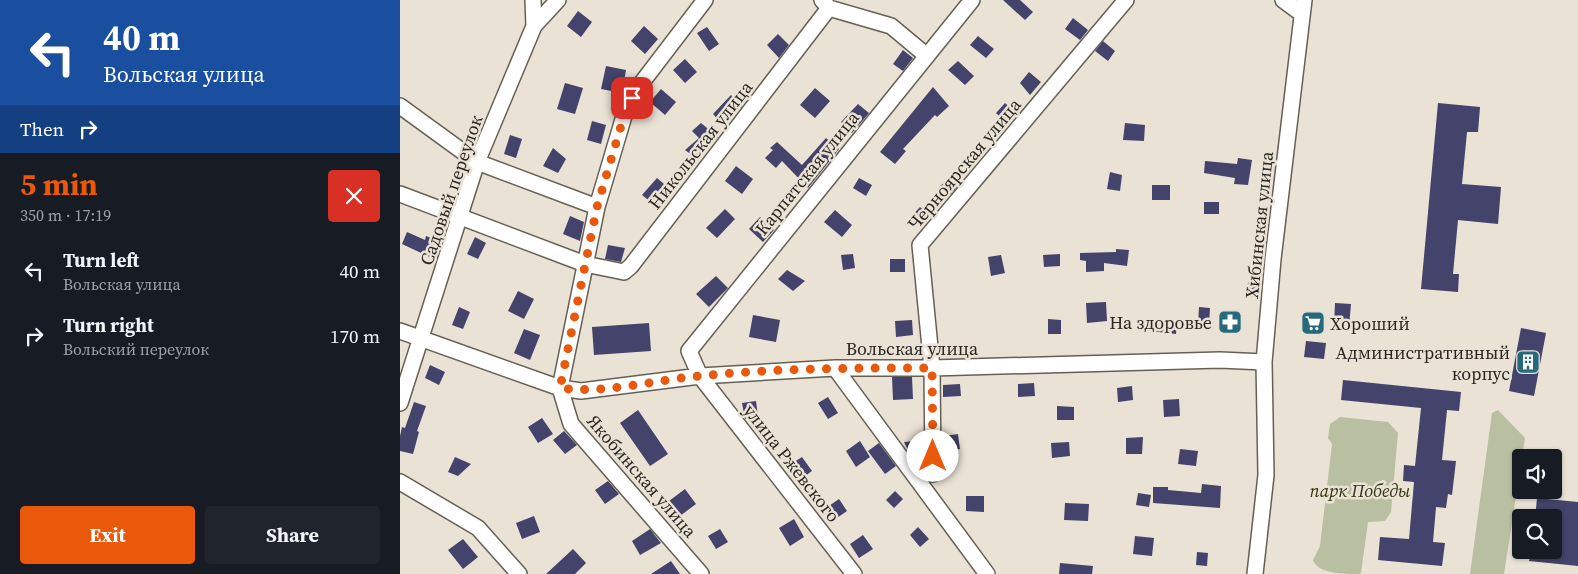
<!DOCTYPE html>
<meta charset="utf-8">
<style>
:root{--surface:#171b24;--page:#20242c;--text:#f1f3f6;--muted:#9ea1a6;--accent:#ea580c}
body{margin:0;font-family:"Source Serif 4",serif;background:var(--page);color:var(--text);height:100vh;display:flex;flex-direction:column;font-size:19px;white-space:nowrap}
*{box-sizing:border-box;margin:0}
p{font-size:16px;color:var(--muted)}
.icon{flex:none;width:28px;height:28px;fill:none;stroke:currentColor;stroke-width:2;stroke-linecap:round;stroke-linejoin:round}
.map{position:relative;flex:1;overflow:hidden}
.drawer{display:flex;flex-direction:column;background:var(--surface);width:400px}
.drawer>*{flex:none}
.banner{background:#1a4fa0;color:#fff;overflow:hidden}
.controls{position:absolute;left:1112px;top:449px;display:grid;gap:10px}
.controls a{display:grid;place-items:center;width:50px;height:50px;border-radius:5px;background:var(--surface);box-shadow:0 1px 4px #0004;font-size:25px}
.pin{position:absolute;display:grid;place-items:center;width:42px;height:42px;color:#fff;margin:-21px;border-radius:10px;box-shadow:0 2px 8px #0006}
.me{position:absolute;width:55px;margin:-28px;rotate:0deg;stroke-linejoin:round;filter:drop-shadow(0 0 4px #0008)}
.turn{display:flex;align-items:center;gap:18px;height:105px;padding:0 20px;font-size:22px}
.turn .icon{width:65px;height:65px;stroke-width:2.5}
.turn b{display:block;font-size:35px;line-height:42px}
.then{display:flex;align-items:center;height:48px;padding:0 20px;background:#0003;gap:10px;font-size:19px}
.round{display:grid;place-items:center;flex:none;width:52px;height:52px;border-radius:5px;background:var(--page)}
.headline{display:flex;align-items:center;justify-content:space-between;height:85px;padding:0 20px}
h1{font-size:30px;font-weight:700;line-height:38px;color:var(--accent)}
.primary-button{display:flex;gap:10px;margin-top:auto;padding:10px 20px}
.primary-button a{flex:1;height:58px;border-radius:5px;background:var(--accent);color:#fff;font-size:20px;font-weight:700;line-height:58px;text-align:center}
.primary-button a+a{background:var(--page);color:var(--text)}
ul{padding:0;list-style:none}
li{display:flex;align-items:center;gap:15px;height:65px;padding:0 20px}
li div{flex:1}
li b{display:block;font-size:19px}
li em{font-style:normal}
main{display:flex;flex:1;min-height:0}
.map>svg:first-child{display:block}
</style>
<main>
<section class="drawer">
<div class="banner">
<div class="turn"><svg class="icon" aria-label="left" viewBox="0 0 24 24"><path d="M17 20v-9H6M10 6l-5 5 5 5"/></svg><div><b>40 m</b>Вольская улица</div></div>
<div class="then">Then<svg class="icon" aria-label="right" viewBox="0 0 24 24"><path d="M7 20v-9h11M14 6l5 5-5 5"/></svg></div>
</div>
<div class="headline"><div><h1>5 min</h1><p>350 m · 17:19</p></div><a class="round" style="background:#d93025;color:#fff"><svg class="icon" aria-label="close" viewBox="0 0 24 24"><path d="M6 6l12 12M18 6L6 18"/></svg></a></div>
<ul>
<li><svg class="icon" aria-label="left" viewBox="0 0 24 24"><path d="M17 20v-9H6M10 6l-5 5 5 5"/></svg><div><b>Turn left</b><p>Вольская улица</p></div><em>40 m</em></li>
<li><svg class="icon" aria-label="right" viewBox="0 0 24 24"><path d="M7 20v-9h11M14 6l5 5-5 5"/></svg><div><b>Turn right</b><p>Вольский переулок</p></div><em>170 m</em></li>
</ul>
<div class="primary-button"><a>Exit</a><a>Share</a></div>
</section>
<div class="map">
<svg width="1178" height="574" viewBox="0 0 1178 574">
<rect width="100%" height="100%" fill="#eae2d5"/>
<!-- green -->
<path fill="#b9bfa1" d="M1098,410L1125,438L1104,574H1070L1092,413Z
M940,417L988,422L998,433L991,512L985,521L968,522L961,573L959,574C943,574 918,574 913,560L920,546L932,444L928,438L930,424Z"/>
<!-- building -->
<path fill="#43436b" d="M603,0H620L633,12L625,20Z
M178,11L192,22L181,37L167,26Z
M673,18L688,30L680,40L665,29Z
M244,26L258,39L245,54L231,41Z
M307,27L319,44L309,51L297,33Z
M378,34L389,45L379,58L367,45Z
M578,36L594,49L586,58L570,45Z
M703,41L715,51L708,61L695,51Z
M503,50L513,58L503,71L493,64Z
M285,59L297,72L285,83L273,70Z
M558,61L574,76L565,85L548,70Z
M206,66L226,70L222,93L201,89Z
M629,72L641,82L630,95L620,83Z
M165,83L183,88L175,114L157,109Z
M533,87L549,106L537,117L535,115L503,149L506,151L495,164L480,152Z
M415,88L430,101L415,118L400,105Z
M261,89L276,102L265,115L250,102Z
M331,95L342,106L323,125L313,114Z
M605,103L616,113L607,123L596,113Z
M1038,103L1080,107L1078,132H1067L1062,184L1101,187L1098,224L1058,220L1053,274H1059L1058,292L1021,289Z
M458,104L469,113L452,133L441,122Z
M192,121L206,125L201,144L187,140Z
M301,123L318,137L296,158L285,150L299,138L292,131Z
M725,123L745,125L744,141L723,140Z
M110,135L122,139L116,158L104,154Z
M426,138L439,149L408,188L382,161L376,168L365,158L373,150L370,148L377,142L402,165Z
M153,148L166,159L158,173L143,166Z
M838,158L852,160L848,185L834,184L835,178L804,173L805,161L837,164Z
M336,166L353,179L342,194L325,181Z
M710,172L722,175L720,191L707,189Z
M257,178L271,190L257,207L242,195Z
M459,178L472,185L466,196L453,188Z
M547,180L558,186L548,197L539,187Z
M752,185H770V200H752Z
M804,202H819V214H804Z
M520,207L531,217L520,228L510,218Z
M325,209L335,219L317,238L306,228Z
M435,210L452,225L442,237L424,222Z
M170,216L184,222L180,241L163,234Z
M360,217L374,230L363,242L349,229Z
M7,232L25,240L26,236L42,242L36,260L2,244Z
M75,237L86,243L78,259L67,254Z
M208,245L225,248L221,262L205,259Z
M716,249L729,250L727,266L704,263V271L686,272V261L680,260V253L716,252Z
M453,254L455,268L443,270L441,255Z
M660,254V266L644,267L643,255Z
M601,255L605,273L591,276L588,257Z
M490,259H505V272H490Z
M387,270L405,281L393,291L378,279Z
M316,276L328,288L309,307L296,294Z
M848,282L860,283L858,297L847,296Z
M118,291L134,299L124,319L108,311Z
M706,302L707,321L687,323L686,303Z
M935,303L951,304L949,327L934,326Z
M59,307L70,312L63,329L52,325Z
M799,307L810,308L809,325H798Z
M353,315L380,320L376,342L349,337Z
M648,319L661,320V334H648Z
M512,320L513,335L496,337L495,321Z
M752,320L777,322L776,334L750,331Z
M249,323L251,351L194,355L192,327Z
M1121,328L1146,333L1134,396L1109,391Z
M124,329L140,335L130,360L114,353Z
M906,341L926,343L924,359L904,357Z
M30,365L45,372L39,385L25,378Z
M492,377H512L513,399L493,400Z
M943,380L1061,392L1059,411L1047,410L1042,460L1056,461L1052,495L1048,494L1046,508L1036,507L1033,542L1045,543L1042,566L978,560L980,537L1009,539L1014,482L1003,481L1004,465L1015,466L1021,408L941,400Z
M634,383L635,396L618,397V384Z
M560,384L561,396L543,397V385Z
M732,386L733,400L718,402L717,388Z
M428,397L438,413L428,419L418,403Z
M779,399L780,416L764,417L763,400Z
M356,401L358,417L345,419L342,403Z
M14,402L26,406L17,431L19,432L13,454L0,451V436L2,427L5,428Z
M657,406L674,407V420H657Z
M238,410L268,454L250,466L220,423Z
M142,418L153,434L138,443L128,427Z
M164,431L177,445L165,454L153,440Z
M558,434L560,449L546,451L544,436Z
M743,437L742,454H726V438Z
M460,441L470,457L456,467L446,451Z
M516,441L517,453L510,454L504,442Z
M669,442L670,456L652,458L651,443Z
M479,443L496,466L485,474L468,451Z
M780,449L798,451L796,466L778,464Z
M55,457L71,464L58,476L48,472Z
M402,457L412,471L401,479L391,464Z
M208,481L219,494L205,504L195,490Z
M802,484L821,486L820,508L753,503V487H768V490L801,493Z
M285,489L296,504L280,516L269,501Z
M495,491L503,499L494,508L486,500Z
M738,493L751,495L749,507L736,505Z
M566,496H584V512L566,511Z
M1137,498L1178,502V566L1129,561L1131,550H1154V518H1135Z
M439,499L447,511L434,520L426,508Z
M665,503L689,504L688,521L664,520Z
M134,516L140,532L122,539L116,523Z
M394,519L404,537L390,546L379,528Z
M518,527L529,539L520,547L510,535Z
M250,529L261,543L240,555L232,541Z
M320,529L328,542L316,549L308,536Z
M463,535L473,549L459,558L450,544Z
M735,536L754,538L752,556L733,554Z
M63,539L78,557L63,569L48,550Z
M173,549L186,563L175,574H146Z
M797,552L808,553L807,566L796,565Z
M271,561L280,574H251Z
M660,563L693,566L692,574H659Z"/>
<g fill="none" stroke-linecap="round" stroke-linejoin="round">
<!-- minor casing -->
<g stroke="#665f54" stroke-width="18">
<path id="minor" d="M133,0L134,26
M422,0L429,8L491,26L527,56
M883,0L902,14
M0,106L77,162L197,207
M0,194L185,264L224,272L231,266L429,8
M0,331L160,388L181,391L300,376L435,368H532L820,360L864,362
M435,368L587,574
M0,403L77,162L134,26L158,0
M533,474L532,368L520,245L726,0
M0,482L78,528L119,574
M301,574L171,424L160,388L197,207L224,116L240,85L305,0
M454,574L300,376L289,351L572,0
M855,574L866,475L864,362L873,259L904,0"/>
</g>
<!-- minor -->
<use href="#minor" stroke="#fff" stroke-width="15"/>
</g>
<g fill="none" stroke-linecap="round" stroke-linejoin="round">
<!-- route -->
<path stroke="#ea580c" stroke-width="9" stroke-dasharray="0 16.2" d="M232,98L224,116L197,207L160,388C206,394 254,380 300,376C377,368 455,368 532,368L533,456"/>
</g>
<!-- icons -->
<defs>
<g id="pharmacy-square" transform="scale(1.25)"><rect x="-9" y="-9" width="18" height="18" rx="4" fill="#27697c" stroke="#eae2d5"/><path d="M-2-6h4v4h4v4h-4v4h-4v-4h-4v-4h4Z" fill="#fff"/></g>
<g id="supermarket-square" transform="scale(1.25)"><rect x="-9" y="-9" width="18" height="18" rx="4" fill="#27697c" stroke="#eae2d5"/><path d="M-6-5.5h2.5l.6 2H6L4.5 2H-2.5L-4.4-4H-6ZM-1.5 3.2a1.3 1.3 0 1 0 .1 0ZM3 3.2a1.3 1.3 0 1 0 .1 0Z" fill="#fff"/></g>
<g id="building-square" transform="scale(1.25)"><rect x="-9" y="-9" width="18" height="18" rx="4" fill="#27697c" stroke="#eae2d5"/><path d="M-4-6H4V6H1V3H-1V6H-4ZM-2.5-4.3h1.7v1.8h-1.7ZM.8-4.3h1.7v1.8H.8ZM-2.5-1h1.7V.8h-1.7ZM.8-1h1.7V.8H.8Z" fill="#fff"/></g>
</defs>
<g fill-rule="evenodd">
<use href="#pharmacy-square" x="830" y="322"/>
<use href="#supermarket-square" x="913" y="323"/>
<use href="#building-square" x="1128" y="362"/>
</g>
<g text-anchor="middle" dominant-baseline="central" stroke-width="5" stroke-linejoin="round" paint-order="stroke">
<!-- street labels -->
<g font-size="18" fill="#2a2722" stroke="#eae2d5">
<text transform="translate(300 145) rotate(-52)">Никольская улица</text>
<text transform="translate(564 164) rotate(-50)">Черноярская улица</text>
<text transform="translate(407 173) rotate(-51)">Карпатская улица</text>
<text transform="translate(51 190) rotate(-71)">Садовый переулок</text>
<text transform="translate(859 225) rotate(-84)">Хибинская улица</text>
<text x="512" y="348">Вольская улица</text>
<text transform="translate(392 463) rotate(52)">улица Ржевского</text>
<text transform="translate(242 476) rotate(49)">Якобинская улица</text>
</g>
<!-- poi labels -->
<g font-size="18" fill="#2a2722" stroke="#eae2d5" text-anchor="end">
<text x="812" y="322">На здоровье</text>
<text x="930" y="323" text-anchor="start">Хороший</text>
<text x="1110" y="352">Административный<tspan x="1110" dy="21">корпус</tspan></text>
</g>
<!-- park labels -->
<g font-size="18" font-style="italic" fill="#313610" stroke="#eae2d5">
<text x="960" y="490">парк Победы</text>
</g>
</g>
</svg>
<div class="controls">
<a><svg class="icon" aria-label="sound" viewBox="0 0 24 24"><path d="M4 9h4l5-4v14l-5-4H4zM17 9q2 3 0 6"/></svg></a>
<a><svg class="icon" aria-label="search" viewBox="0 0 24 24"><circle cx="10" cy="10" r="6"/><path d="M15 15l6 6"/></svg></a>
</div>
<div class="pin" style="left:232px;top:98px;background:#d93025"><svg class="icon" aria-label="arrive" viewBox="0 0 24 24"><path d="M6 21V4h12l-3 4 3 4H6"/></svg></div>
<svg class="me" style="left:533px;top:456px" viewBox="-20 -20 40 40"><circle r="19" fill="#fff"/><path d="M0-13L10 11 0 6-10 11z" fill="#ea580c"/></svg>
</div>
</main>
